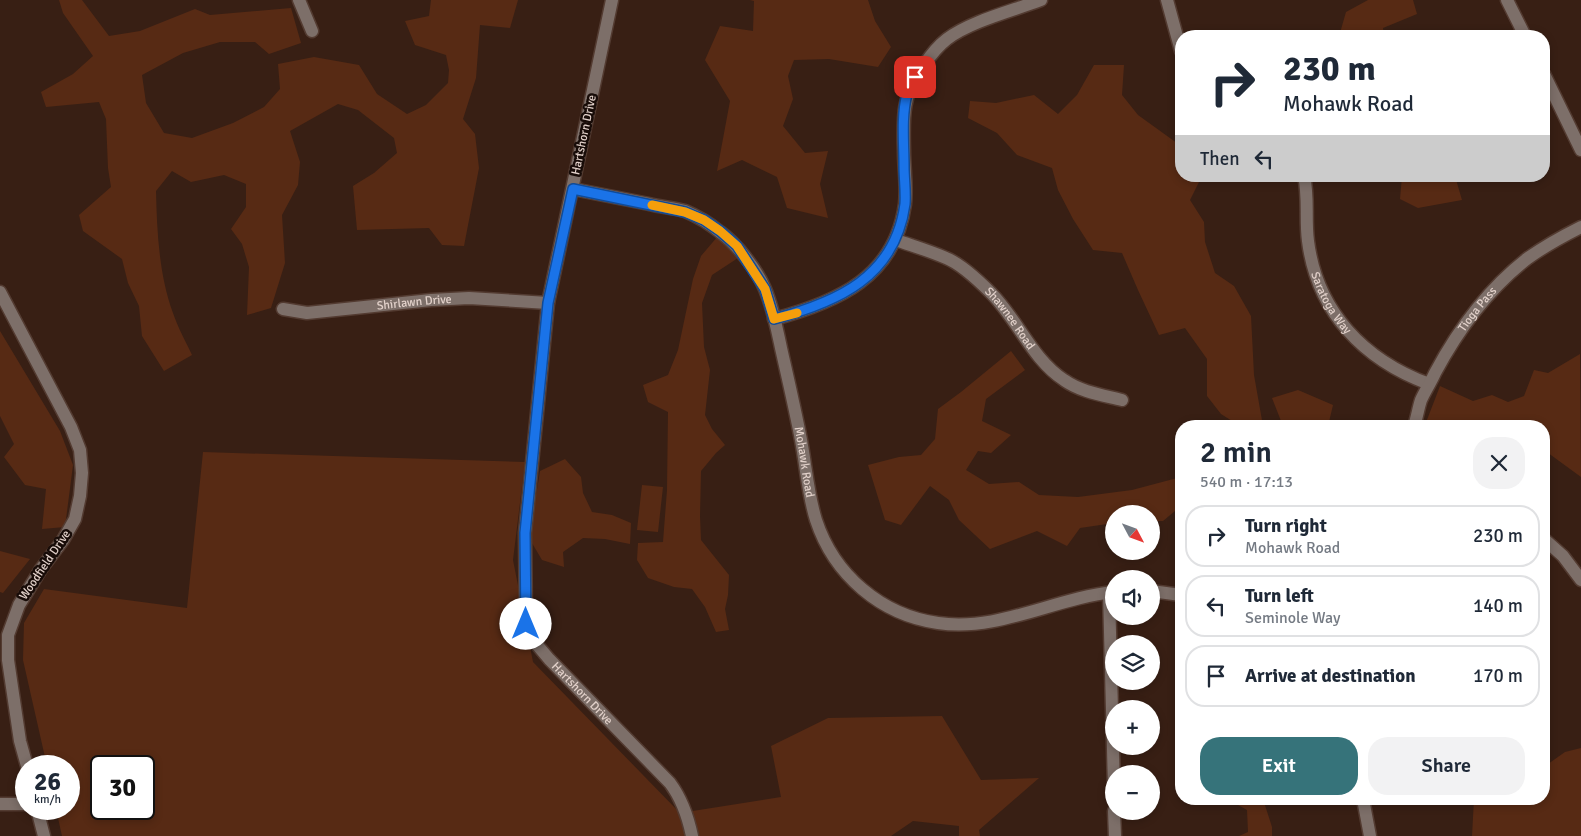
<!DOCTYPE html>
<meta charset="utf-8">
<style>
:root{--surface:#fff;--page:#f2f2f3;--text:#1f2937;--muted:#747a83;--line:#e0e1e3;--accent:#36737a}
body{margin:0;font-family:Signika,sans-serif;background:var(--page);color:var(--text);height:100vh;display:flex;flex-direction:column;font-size:19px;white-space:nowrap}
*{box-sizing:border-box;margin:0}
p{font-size:16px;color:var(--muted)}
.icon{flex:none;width:28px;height:28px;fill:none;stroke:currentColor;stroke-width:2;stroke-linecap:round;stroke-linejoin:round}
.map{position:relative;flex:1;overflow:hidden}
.sheet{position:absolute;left:1175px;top:420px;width:375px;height:385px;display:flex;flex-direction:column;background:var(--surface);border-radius:20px;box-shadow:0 2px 8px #0003}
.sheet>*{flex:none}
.top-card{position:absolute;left:1175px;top:30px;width:375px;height:152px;border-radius:20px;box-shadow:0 2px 8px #0003;background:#fff;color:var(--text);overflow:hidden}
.needle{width:32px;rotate:131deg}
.tools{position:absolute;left:1105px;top:505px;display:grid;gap:10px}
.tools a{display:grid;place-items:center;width:55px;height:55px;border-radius:50%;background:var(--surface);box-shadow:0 2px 8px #0003;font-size:25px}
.speed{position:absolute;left:15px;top:755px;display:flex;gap:10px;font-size:25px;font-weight:700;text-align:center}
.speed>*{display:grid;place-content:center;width:65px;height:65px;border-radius:50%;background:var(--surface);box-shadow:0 2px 8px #0003;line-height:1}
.speed small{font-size:12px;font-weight:400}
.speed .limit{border:2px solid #111;border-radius:8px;background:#fff;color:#111}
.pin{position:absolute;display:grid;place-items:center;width:42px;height:42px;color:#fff;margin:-21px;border-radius:10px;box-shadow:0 2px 8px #0006}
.me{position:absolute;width:55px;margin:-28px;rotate:0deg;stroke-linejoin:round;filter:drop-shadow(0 0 4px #0008)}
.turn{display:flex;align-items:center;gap:18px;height:105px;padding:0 25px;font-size:22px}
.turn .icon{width:65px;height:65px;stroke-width:2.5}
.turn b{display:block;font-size:35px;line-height:42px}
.then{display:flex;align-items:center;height:48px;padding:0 25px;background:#0003;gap:10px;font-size:19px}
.round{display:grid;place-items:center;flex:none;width:52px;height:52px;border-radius:20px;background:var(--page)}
.overview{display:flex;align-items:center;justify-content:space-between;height:85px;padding:0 25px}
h1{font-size:30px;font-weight:600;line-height:38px}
.button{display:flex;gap:10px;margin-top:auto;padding:10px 25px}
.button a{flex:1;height:58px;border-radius:20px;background:var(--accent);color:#fff;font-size:20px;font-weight:600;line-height:58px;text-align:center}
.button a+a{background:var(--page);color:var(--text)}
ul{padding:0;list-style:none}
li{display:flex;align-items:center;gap:15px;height:62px;margin:0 10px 8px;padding:0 15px;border:2px solid var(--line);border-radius:20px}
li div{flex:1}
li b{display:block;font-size:19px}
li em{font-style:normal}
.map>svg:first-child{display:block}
</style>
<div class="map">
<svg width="1581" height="836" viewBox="0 0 1581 836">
<rect width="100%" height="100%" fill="#381f14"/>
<!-- green -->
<path fill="#572a14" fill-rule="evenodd" d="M59,0H82L109,36L140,31L195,9L210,15L291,8L301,43L269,54L255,42H220L183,53L142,75L146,103L164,133L192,138L233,123L264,107L280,89L278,64L314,57L359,65L377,94L407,114L426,105L448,83L449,70L446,55L415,45L405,21L429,16L431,0H518L510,28L480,25L476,78L463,119L475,134L479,168L464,246L442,245L429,228L357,230L353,186L374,173L397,153L394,138L358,110L338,104L290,131L300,162L298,185L282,215L285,263L271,308L247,315L249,267L242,244L231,229L246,207V184L224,175L191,182L172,171L156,191C157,232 159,275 173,313C178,328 186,342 192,355L164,371L142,336L139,306L128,283L122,259L83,231L79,215L111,187L108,168L106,119L99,102L46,107L41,92L73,74L93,56L63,13Z
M750,0H868L875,21L891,47L878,67L829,59L794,60L788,76L793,99L783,126L805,153L828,151L820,184L828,218L787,208L777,177L742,160L717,171L730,101L705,60L720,26L753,31L754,1Z
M1368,0H1413L1417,14L1383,28L1384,36H1330L1340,33L1346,12Z
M1094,65H1124L1122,95L1138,115L1181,146V176H1202L1190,200L1204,222L1205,242L1215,273L1234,286L1251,316L1254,375L1263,426H1240L1221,414L1207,396V359L1185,328L1159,335L1138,290L1122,253L1093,250L1073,219L1058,190L1052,168L1017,155L997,133L968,118L970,101L996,103L1034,95L1058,114L1077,95Z
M1402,176H1455L1462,200L1418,208L1400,199Z
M718,236L738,258L712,275L702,303L704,347L710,370L705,415L712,429L725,445L716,453L701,471L700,516L701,540L729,575L728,595L725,609L729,630L716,632L705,607L692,589L674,587L648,578L637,560L638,543L663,542L667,490L668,412L648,402L643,385L668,375L678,350L693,279L701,256Z
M0,331L60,431L73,465L65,527L42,529L46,489L25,485L4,457L14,444L0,416Z
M1011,351L1025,370L986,399L982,421L1011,435L991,453L978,451L966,470L989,484L1019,482L1039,495L1078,497L1132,490L1181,477V506L1163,521H1151V514H1114V523L1080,528L1067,546L1037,531L990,549L959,520L949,500L930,486L901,525L885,520L868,465L899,457L921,455L935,439L938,409L961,392Z
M1580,354L1581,477L1544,450V426L1425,425L1440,386L1473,401L1492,395L1508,402L1524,396L1534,370L1548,373Z
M1298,390L1333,405L1328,426H1283L1272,398Z
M203,452L525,462L513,560L533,662L680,813L781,797L771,746L828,718L942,716L981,780L1039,778L979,830L980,836H959V826L913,821L891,836H62L56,809H69V766H47L23,660L24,623L44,589L187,608ZM101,766H144V809H101Z
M565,459L581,477L583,493L592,512L612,515L631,523L630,544L605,539L583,538L563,552L564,567L542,560L529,538L540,471Z
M642,485L663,487L658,532L637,530Z
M0,551L30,559L3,593L0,592Z
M1544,718C1550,732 1546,748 1548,764L1565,752L1581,748V836H1472L1474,799H1544Z
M1227,799H1263L1272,827V836H1239L1248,832L1247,810Z"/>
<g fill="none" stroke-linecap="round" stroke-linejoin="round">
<!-- minor casing -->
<g stroke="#533b31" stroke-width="15">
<g id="minor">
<path d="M299,0L312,31"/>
<path id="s1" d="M612,0L548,303L525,533L526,624L533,640L549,659L670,783C682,799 688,817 692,836"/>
<path d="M1167,0L1181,51"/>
<path d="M1507,0L1525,36"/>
<path d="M1544,74L1581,150"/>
<path id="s2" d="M1304,176C1309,198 1305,219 1308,241C1317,312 1364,360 1429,384"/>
<path id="s3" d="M573,189C598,194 624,199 649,204C661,207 674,208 685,211C697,216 710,224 720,232C737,244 757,270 765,289C773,308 777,329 781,348C788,379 795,409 801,440C806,466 808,495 816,520C834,575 881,615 938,623C999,632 1054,598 1114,592"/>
<path id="s4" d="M896,240C913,246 930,251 946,258C961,264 980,282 991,293C1018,320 1032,359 1064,380C1081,392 1102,395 1122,400"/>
<path d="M0,292L71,427L80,450L82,473L80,496L75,519L63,540L41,569L19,605L8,635V660L20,741L27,766"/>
<path id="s5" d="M283,309L307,313L431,300L469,298L548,303"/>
<path d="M774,319C838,302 895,277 905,204C907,187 904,168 904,151C903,116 902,94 924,65C930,56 938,46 947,39C971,21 1012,11 1041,0"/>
<path id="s6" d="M1414,426C1417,418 1418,409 1421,400C1425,391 1431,382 1435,373C1459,328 1488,289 1528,258C1545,246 1563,236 1581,227"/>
<path d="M1544,539L1563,556L1581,580"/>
<path d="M1151,591L1181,595"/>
<path d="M1109,593L1114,788"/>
<path d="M1363,799L1370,836"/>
<path d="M0,804H26"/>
<path d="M37,809L44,836"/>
<path d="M1114,811L1115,836"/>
</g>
</g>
<!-- minor -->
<use href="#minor" stroke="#7d6f69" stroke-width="12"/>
</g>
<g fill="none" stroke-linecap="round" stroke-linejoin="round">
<!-- route casing -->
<g stroke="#114b97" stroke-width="12">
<path id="route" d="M526,624L525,533L548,303L573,189L685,212L704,220L720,231L737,246L765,289L774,319C838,302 895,277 905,204C906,192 904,178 904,166C904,143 901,117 907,94C909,88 913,82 915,77"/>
</g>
<!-- route -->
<use href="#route" stroke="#1a73e8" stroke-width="9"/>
<!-- slow -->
<path stroke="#f59e0b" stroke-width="9" d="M652,205L685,212L704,220L720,231L737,246L765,289L774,319L797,313"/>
</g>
<g text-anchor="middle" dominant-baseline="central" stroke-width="5" stroke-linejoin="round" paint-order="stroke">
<!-- street labels -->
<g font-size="12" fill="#e2d1ca" stroke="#180c08">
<text transform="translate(584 135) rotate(-78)">Hartshorn Drive</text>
<text stroke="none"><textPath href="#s2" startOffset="132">Saratoga Way</textPath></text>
<text stroke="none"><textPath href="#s5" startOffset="132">Shirlawn Drive</textPath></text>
<text stroke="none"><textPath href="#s6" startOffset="134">Tioga Pass</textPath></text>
<text stroke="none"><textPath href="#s4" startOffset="142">Shawnee Road</textPath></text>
<text stroke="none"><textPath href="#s3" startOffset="406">Mohawk Road</textPath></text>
<text transform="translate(45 565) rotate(-56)">Woodfield Drive</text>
<text stroke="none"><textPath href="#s1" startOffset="722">Hartshorn Drive</textPath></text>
</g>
</g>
</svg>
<div class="tools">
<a><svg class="needle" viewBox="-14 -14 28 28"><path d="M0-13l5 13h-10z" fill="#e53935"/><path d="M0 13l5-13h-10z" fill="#747a83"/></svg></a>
<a><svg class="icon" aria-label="sound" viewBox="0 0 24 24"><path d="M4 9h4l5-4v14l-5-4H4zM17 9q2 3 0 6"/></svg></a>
<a><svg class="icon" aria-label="layers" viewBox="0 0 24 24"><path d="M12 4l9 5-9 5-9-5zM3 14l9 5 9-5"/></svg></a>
<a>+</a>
<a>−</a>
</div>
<div class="speed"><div>26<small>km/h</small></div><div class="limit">30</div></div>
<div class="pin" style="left:915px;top:77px;background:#d93025"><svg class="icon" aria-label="arrive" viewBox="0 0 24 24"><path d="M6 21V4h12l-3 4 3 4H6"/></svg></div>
<svg class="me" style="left:526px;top:624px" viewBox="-20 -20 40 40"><circle r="19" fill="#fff"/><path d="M0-13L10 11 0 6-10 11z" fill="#1a73e8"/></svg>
<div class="top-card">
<div class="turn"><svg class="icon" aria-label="right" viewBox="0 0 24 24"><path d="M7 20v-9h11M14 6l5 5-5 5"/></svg><div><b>230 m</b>Mohawk Road</div></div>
<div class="then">Then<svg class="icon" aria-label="left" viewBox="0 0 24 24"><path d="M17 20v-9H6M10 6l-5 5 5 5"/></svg></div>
</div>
<section class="sheet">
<div class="overview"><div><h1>2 min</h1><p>540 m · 17:13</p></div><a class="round"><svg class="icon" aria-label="close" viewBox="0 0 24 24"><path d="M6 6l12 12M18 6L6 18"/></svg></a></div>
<ul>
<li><svg class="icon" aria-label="right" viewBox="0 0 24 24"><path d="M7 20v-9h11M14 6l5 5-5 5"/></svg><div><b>Turn right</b><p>Mohawk Road</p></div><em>230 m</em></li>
<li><svg class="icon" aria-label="left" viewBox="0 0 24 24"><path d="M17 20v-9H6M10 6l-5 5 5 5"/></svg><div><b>Turn left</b><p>Seminole Way</p></div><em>140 m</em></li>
<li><svg class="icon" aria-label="arrive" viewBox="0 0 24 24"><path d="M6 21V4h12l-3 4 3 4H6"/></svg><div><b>Arrive at destination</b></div><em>170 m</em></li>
</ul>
<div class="button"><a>Exit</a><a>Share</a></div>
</section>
</div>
